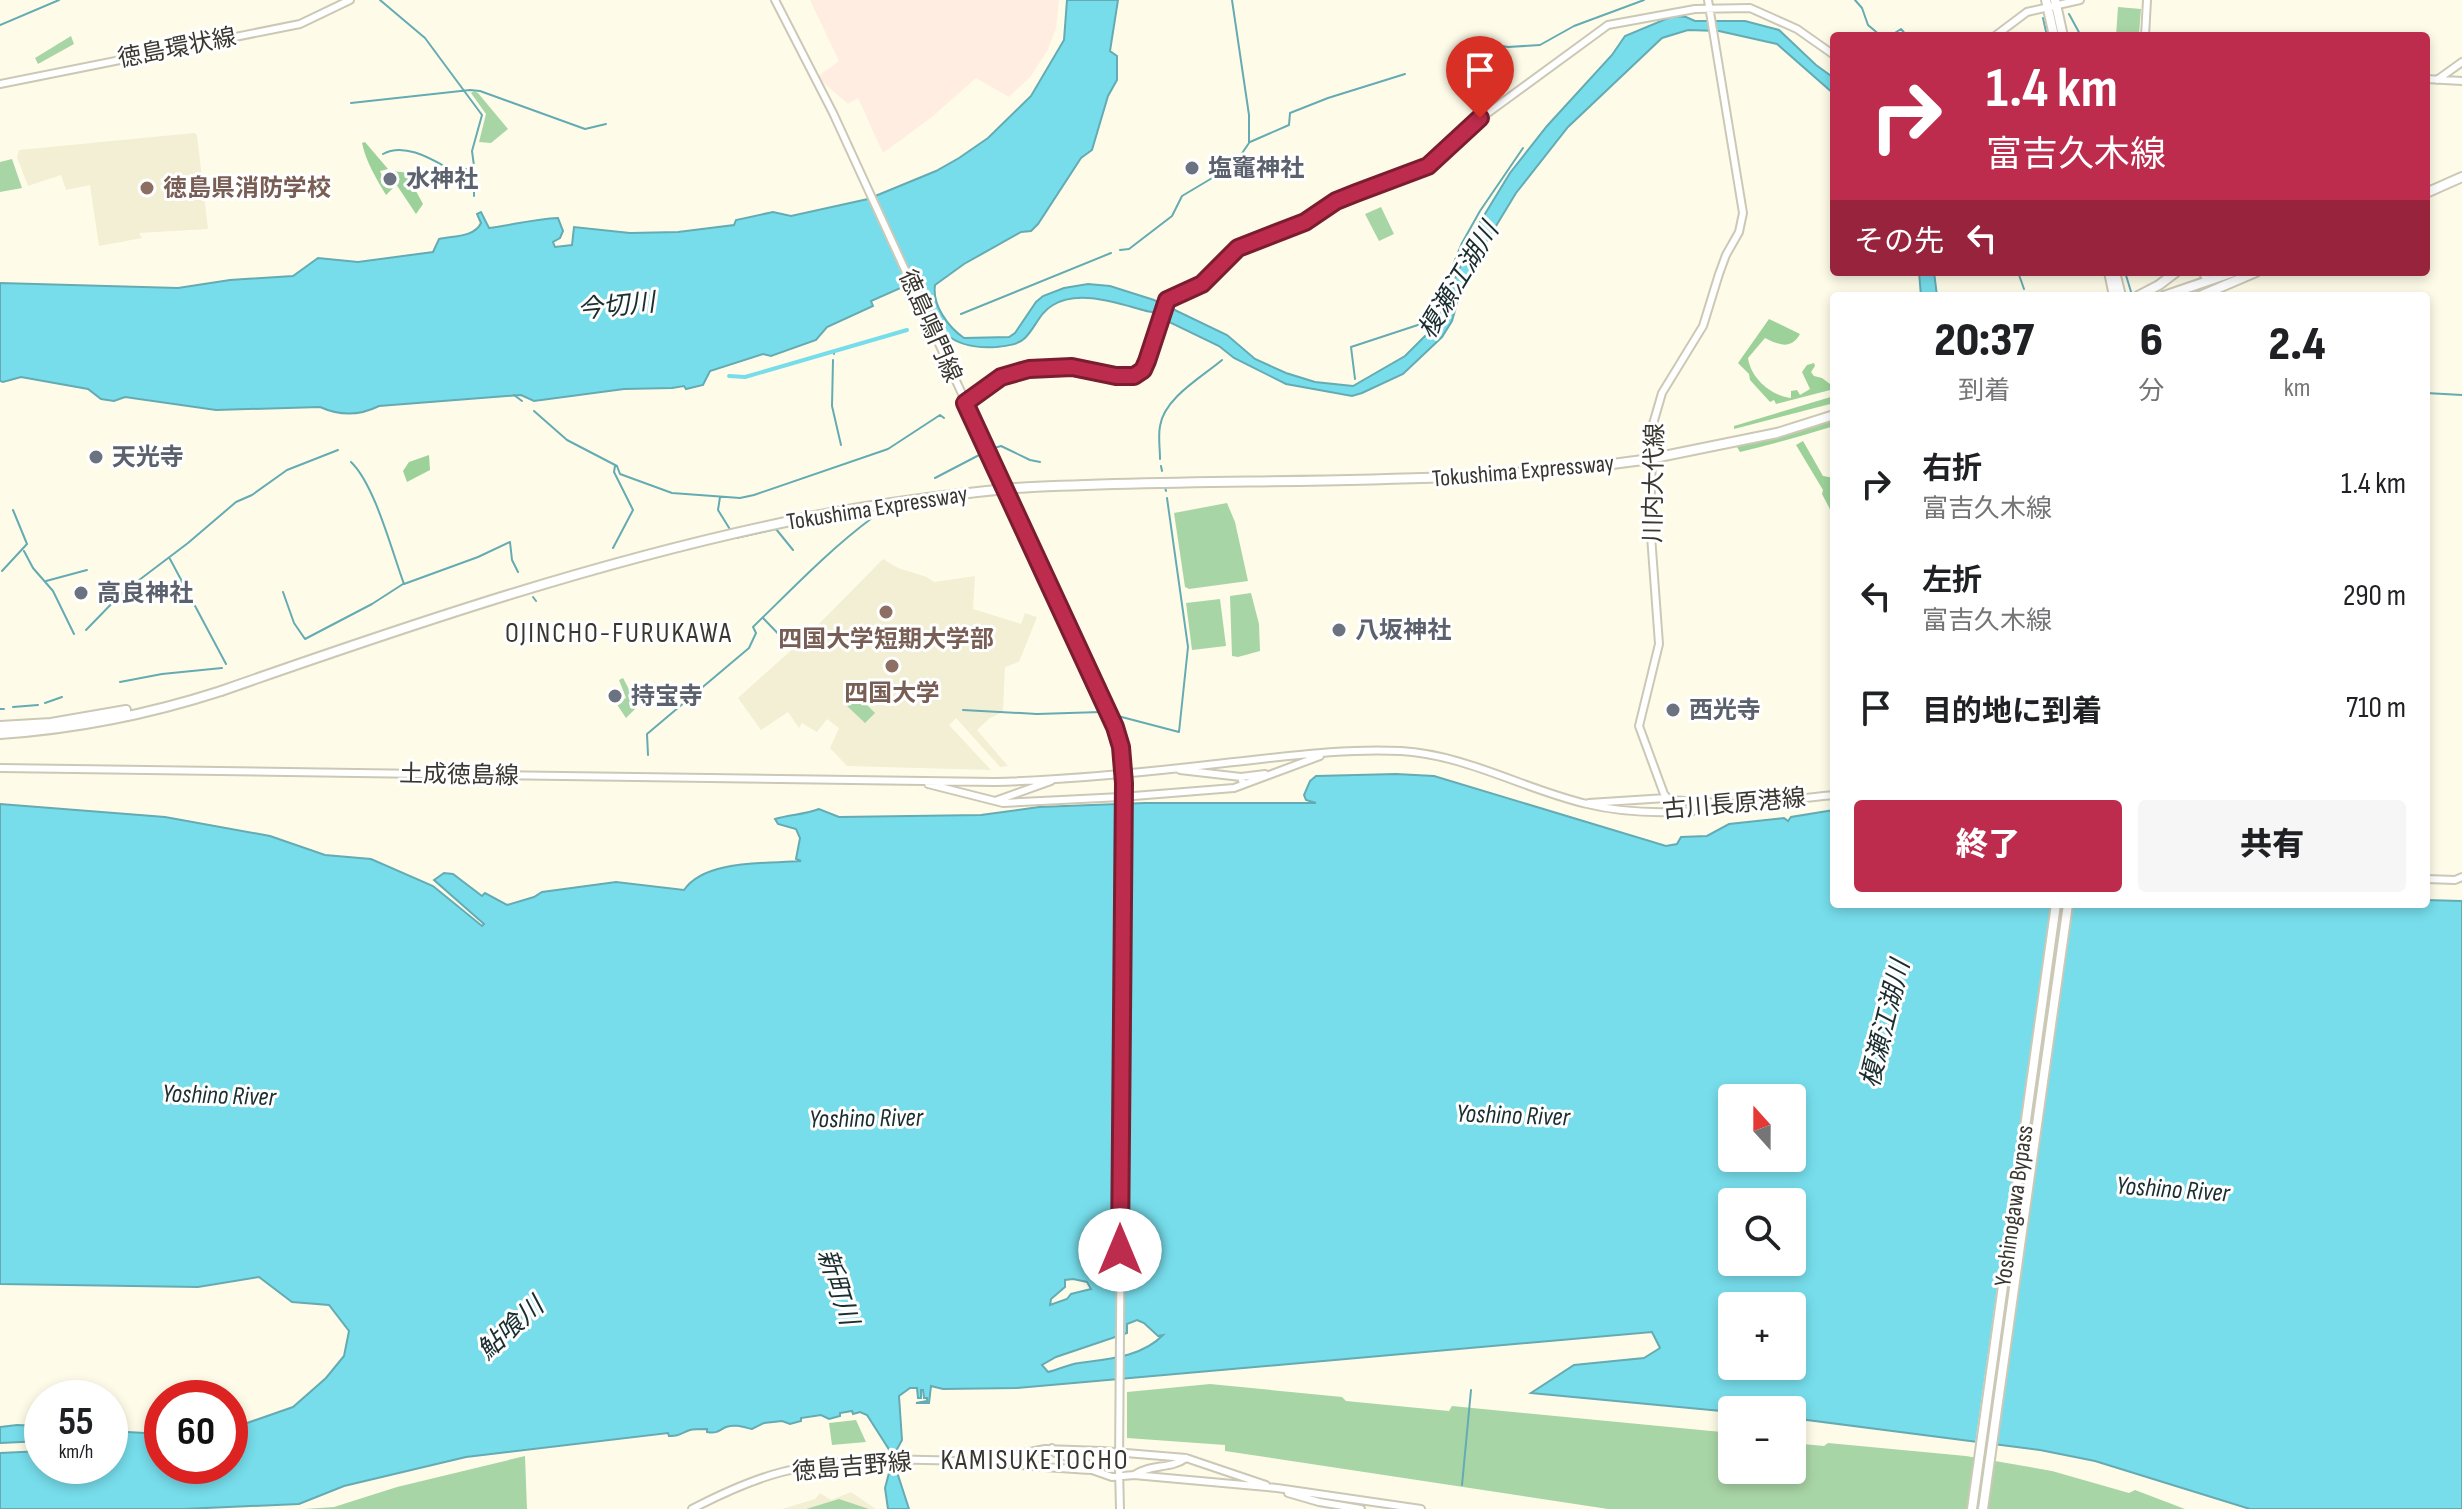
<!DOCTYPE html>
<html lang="ja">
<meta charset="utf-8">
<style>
:root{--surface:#fff;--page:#f6f6f6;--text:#202124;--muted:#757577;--accent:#bd2c4c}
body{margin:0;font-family:"Sofia Sans Condensed","Noto Sans JP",sans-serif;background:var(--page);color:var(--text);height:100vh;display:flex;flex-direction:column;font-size:30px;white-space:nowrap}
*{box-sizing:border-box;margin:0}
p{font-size:26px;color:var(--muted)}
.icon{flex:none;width:44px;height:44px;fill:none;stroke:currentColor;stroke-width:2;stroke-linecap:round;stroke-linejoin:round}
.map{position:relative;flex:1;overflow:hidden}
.side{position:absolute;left:1830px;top:292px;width:600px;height:616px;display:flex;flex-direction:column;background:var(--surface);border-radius:8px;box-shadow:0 4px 12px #0003}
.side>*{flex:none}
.banner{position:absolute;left:1830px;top:32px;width:600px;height:244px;border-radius:8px;box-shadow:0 4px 12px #0003;background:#bd2c4c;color:#fff;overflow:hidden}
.needle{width:52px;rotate:339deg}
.fabs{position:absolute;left:1718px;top:1084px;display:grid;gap:16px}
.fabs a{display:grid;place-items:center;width:88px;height:88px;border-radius:8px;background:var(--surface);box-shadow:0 4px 12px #0003;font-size:40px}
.speed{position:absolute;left:24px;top:1380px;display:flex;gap:16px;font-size:40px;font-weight:700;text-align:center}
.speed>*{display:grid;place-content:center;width:104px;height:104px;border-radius:50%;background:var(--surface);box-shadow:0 4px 12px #0003;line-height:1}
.speed small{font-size:20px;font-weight:400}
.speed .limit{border:12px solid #d22;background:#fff;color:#111}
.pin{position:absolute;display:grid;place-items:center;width:68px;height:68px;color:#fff;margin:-82px -34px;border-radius:50% 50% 50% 0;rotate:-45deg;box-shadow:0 0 8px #0007}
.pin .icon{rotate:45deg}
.me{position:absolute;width:88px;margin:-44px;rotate:0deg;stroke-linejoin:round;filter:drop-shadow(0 0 6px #0008)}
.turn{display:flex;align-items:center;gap:28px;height:168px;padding:0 24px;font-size:36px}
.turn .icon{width:104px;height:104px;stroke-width:2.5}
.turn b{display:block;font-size:56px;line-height:68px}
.then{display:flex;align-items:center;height:76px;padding:0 24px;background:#0003;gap:16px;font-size:30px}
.eta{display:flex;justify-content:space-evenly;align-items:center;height:136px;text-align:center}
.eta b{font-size:48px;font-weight:800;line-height:56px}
.button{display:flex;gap:16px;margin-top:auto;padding:16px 24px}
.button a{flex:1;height:92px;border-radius:8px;background:var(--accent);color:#fff;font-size:32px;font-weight:800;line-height:92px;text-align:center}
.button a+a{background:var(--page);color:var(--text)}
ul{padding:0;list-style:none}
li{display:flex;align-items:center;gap:24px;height:112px;padding:0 24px}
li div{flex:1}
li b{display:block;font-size:30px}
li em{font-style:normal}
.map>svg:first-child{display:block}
</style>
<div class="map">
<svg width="2462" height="1509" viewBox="0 0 2462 1509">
<rect width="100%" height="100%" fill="#fefce8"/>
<!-- industrial -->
<path fill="#ffede2" d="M810,0H1059L1056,28L1047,51L1031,76L1009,97L976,78L932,117L883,153L858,98L848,104L817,77L839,61Z"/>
<!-- built -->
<path fill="#f3efd4" d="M194,133L197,135L208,229L139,233L142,238L99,246L90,185L66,190L61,175L28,186L17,157L19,150Z
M883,559L898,568L927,577L934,582L975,576L973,609L1021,624L1025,613L1037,617L1019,662L1005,667L1003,712L990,718L977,730L1008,766L1000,767L956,718L949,725L991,770L847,766L830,748L839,728L827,719L817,732L802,723L799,728L788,712L761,730L738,698L808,635Z
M851,1492L876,1509H782L815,1499L820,1493L831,1500Z"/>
<!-- green -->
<path fill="#a8d5a6" d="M2118,7L2141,9L2139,34L2122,33V36H2116Z
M71,36L74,44L38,64L35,58Z
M474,91L478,93L508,129L491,143L479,142L486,114L471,93Z
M12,159L22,188L0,192V162Z
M1381,207L1394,234L1379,241L1365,214Z
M1227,503L1235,522L1248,581L1189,589L1185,587L1174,513Z
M1251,593L1259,624L1260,651L1238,657L1232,656L1230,596Z
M1220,599L1226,646L1192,650L1186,603Z
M623,678L638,706L626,718L616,703L626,698L619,680Z
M858,696L875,713L865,723L847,706Z
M1210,1384L1342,1397L1346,1401L1449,1411L1452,1406L1732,1433V1470H1792V1443L1824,1446L1828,1443L1966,1456L2052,1471L2129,1493L2135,1490L2185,1509H1608L1225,1451V1445L1127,1438V1392Z
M856,1420L866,1442L832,1445L829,1423Z
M525,1456L527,1509H304L334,1507L397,1487Z
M839,1499L869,1509H806Z"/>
<!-- forest -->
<path fill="#9cd299" d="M365,142L388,169L380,171L384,180L393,188L386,195C376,178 366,162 362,143Z
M392,171L410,173L411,182L423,204L416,214L394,181Z
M1769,319L1800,334C1791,350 1779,345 1765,338L1748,358C1751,379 1772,396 1791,398V391L1797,390L1800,395L1810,389L1802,372L1807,365L1814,363L1815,366L1811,372L1814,376L1822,378L1830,384L1834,380V389L1776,404L1774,400L1770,402L1750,380L1749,374L1738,363Z
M1834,396V403L1734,429V426Z
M1834,420V426C1802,436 1772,444 1740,452L1737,447Z
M1803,441L1823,476L1834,478L1833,515L1822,494L1823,490L1796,445Z
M429,455L430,470L407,482L403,471L409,462Z"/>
<!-- water -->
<path fill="#77ddeb" stroke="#64abb3" stroke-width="2" fill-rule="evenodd" d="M1067,0H1118L1110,51L1117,56V80L1108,96L1092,150L1081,158L1038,224L1031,231L1021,232L964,264L935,285C932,305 948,327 964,338L1009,337L1015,333L1036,302L1043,296L1064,288L1088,284L1110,286L1154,300L1227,335L1255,359L1286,373L1315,382L1353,386L1405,356L1428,333L1439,317L1477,227L1510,173L1547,126L1612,55L1625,36L1673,16L1686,17L1695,21H1745L1779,30L1816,65L1834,78V94L1777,44L1719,31L1688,30L1662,38L1568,127L1516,193L1479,254L1459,296L1452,321L1442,337L1403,374L1362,393L1352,396L1286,384L1234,358L1219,346L1169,322C1166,320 1164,316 1161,315C1156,312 1148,312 1143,310C1117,303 1078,289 1053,305C1039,313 1036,327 1025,338C1018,345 1006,346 996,347C947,350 938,329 920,289L907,285L871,301L873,306L827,327L816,340L771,356L763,354L710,371L703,385L686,389L684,386L672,388L624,389L534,401L521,395L379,406C359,416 340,416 320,407L216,410L125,397L114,401L101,399L88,389L21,377L3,382L0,381V283L178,288L230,280L293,276L318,258L358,262L433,252L439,239C453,236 475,237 481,223L477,214L481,212L489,228C513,225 534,219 558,218L563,231L560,238L553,242L555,247L572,245L574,227L630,233L678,232L734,225L736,220L773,212L791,216L868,199L936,171L959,158L988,138L1031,96L1064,40Z
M1919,272H1934L1937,296H1921Z
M1396,774L1434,776L1666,846L1677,844L1681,837L1707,836L1729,824L1784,818L1788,821L1791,817L1834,810V904H2426V900L2462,901V1509H2250L2095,1461L2040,1450L1792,1418V1410L1732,1412L1531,1393L1574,1365L1644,1358L1660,1348L1652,1332L1017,1388L943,1389L931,1386L929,1403H916L927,1401V1398H924L923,1390H921V1398H918L917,1388H910L899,1396L902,1440L896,1451H890L867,1415L860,1412L853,1414L852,1411L840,1413V1416L829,1419L821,1415L801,1418V1421L790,1424L782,1421L764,1423L752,1429C743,1427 736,1424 726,1427C719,1430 718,1434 707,1432V1429C701,1429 694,1429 690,1430C683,1432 679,1437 669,1436L668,1433L466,1457L344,1486L299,1504L183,1509H0V1453L42,1451V1466H110V1431L162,1434V1466H230V1429L293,1407L326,1378L344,1356L349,1331L329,1305L292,1302L259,1277L198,1287L0,1284V804L165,817L270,836L325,855L371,859L433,886L482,926L484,924L434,880L444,873L453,874L482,896L485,893L507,905L534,897L542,892L616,882L684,890C705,859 767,864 801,861L796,859L800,838L796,829L778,824L775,819C790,814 804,815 819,809L839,817L981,815L1039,807L1145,803H1316L1306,800L1304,795L1310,781L1316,776ZM1732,1098H1792V1158H1732ZM1732,1202H1792V1262H1732ZM1073,1279L1087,1282L1091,1289L1071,1294L1067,1299L1050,1305L1051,1299L1065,1287V1280ZM1732,1306H1792V1366H1732ZM1137,1320L1144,1323L1158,1336L1163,1335C1142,1357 1108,1359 1079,1363C1069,1364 1058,1370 1048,1372L1042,1365L1056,1357L1127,1333V1324Z
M17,1425L42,1426V1441L0,1443V1427Z
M897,1472L909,1509H888L885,1488L889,1473Z"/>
<!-- pier -->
<path fill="#fefce8" d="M2051,904H2060L1984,1446L1975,1445Z"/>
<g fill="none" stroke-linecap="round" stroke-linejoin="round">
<!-- stream -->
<path stroke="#64abb3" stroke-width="2" d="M380,0L425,38L482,115L472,151L474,166L457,173C436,162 406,141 383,154
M1855,0L1862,8L1868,25L1881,36
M2069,14L2081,36
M2043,18L2047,36
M0,25L59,0
M1890,36L1901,29L1907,36
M1478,42L1508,47L1540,45L1574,26L1644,0
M351,103L470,90L480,91L585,129L606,124
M1250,142L1289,125L1290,113L1328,98L1405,74
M474,168V196
M1120,250L1129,249L1172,216L1182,196L1234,165L1249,143V115L1232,0
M2018,272L2024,289
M2125,272L2132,295
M961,314L1111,253
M834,354V352
M833,360L832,406L841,445
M1355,379L1351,347L1430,321L1462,243L1480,211L1523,148
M2426,393L2462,395
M514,395L522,401
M534,411L567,440L617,466L620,474L672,493L740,498L754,495L888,449L940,415L944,418
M991,449L1001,446L1030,460L1040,462
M1160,459C1160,448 1158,436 1160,426C1164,398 1202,377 1222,360
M351,462C375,485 392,552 404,584L478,557L510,542L512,560L518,572
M1161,466L1162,471
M935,478L983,453
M1165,487L1166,491
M720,497L718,510L731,531
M735,536L736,538L776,529L793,550
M613,548L633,510L614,472L615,466
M24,551L33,568L53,591L74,634
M170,559L226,664
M2,571L27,544L13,510
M46,581L87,570
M283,592L294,623L305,639L372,604L403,584
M533,597L536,601
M763,618L789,645
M86,630L122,593L188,543L236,502L252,495L287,470L338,450
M120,682L162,674L222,668
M45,703L62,697
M13,707L38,705
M0,709H4
M963,710L1037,714L1101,712
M1114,715L1179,732L1188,647L1167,498
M648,755L647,734L749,648L756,633L753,627C791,590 829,550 872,518
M1462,1485L1471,1390"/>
<!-- canal -->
<path stroke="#77ddeb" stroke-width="4" d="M729,376L745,377L907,330"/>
<!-- highway-tunnel -->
<path stroke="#d7d5c3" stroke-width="8" stroke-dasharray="8 4" stroke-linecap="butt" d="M2210,273L2215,295"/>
<!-- major casing -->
<g stroke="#cbc8b6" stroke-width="10">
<path id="major" d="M775,0L833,113L1115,727L1121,747L1124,783
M1708,0L1743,213L1739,232L1726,255L1719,274L1703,326L1662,393L1653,424L1650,522L1659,644L1639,726L1664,794L1669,800L1737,804
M1995,36L2027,12L2080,0
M2145,36L2147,0
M2426,79L2462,81
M2437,80L2462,62
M0,84L300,24L350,0
M965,403L1001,377L1029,369L1072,367L1116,376H1134L1143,370L1147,361L1167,300L1202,284L1238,248L1305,222L1336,201L1356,193L1435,162L1470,126L1608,25L1695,9L1750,8L1797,29L1834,55
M0,768L995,782C1072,780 1148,772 1225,763C1283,757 1342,748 1401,751C1467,755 1523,789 1587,804C1669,824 1751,802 1834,795
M1180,770L1241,777L1243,784
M1241,777L1265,774
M928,784L1003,803L1121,797L1234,788L1320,756
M995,801L1051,781
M1589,803L1666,798
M2426,879L2455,880L2462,877
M1052,1448L1055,1453L1091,1465L1098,1470
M979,1462L1045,1449L1102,1451L1186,1458L1266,1485
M1119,1468L1120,1509
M1134,1475C1149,1464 1172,1469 1186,1458
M1288,1493L1319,1502L1361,1509
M692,1509C721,1494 751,1480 782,1472C873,1448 998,1465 1092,1470L1112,1477L1134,1475L1277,1488L1421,1509"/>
</g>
<!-- highway casing -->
<g stroke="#cbc8b6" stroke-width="12">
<path id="highway" d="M2046,0L2054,36
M2055,0L2063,36
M2426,193L2462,177
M2109,272L2114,296
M2115,272L2121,296
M2205,272V275
M2138,296L2159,285L2176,272
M2164,296L2234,272
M2200,296L2256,272
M1659,457L1777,433L1834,415
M1015,488C1225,476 1435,489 1643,460
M0,726L51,723L126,710
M0,734C75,729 150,714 221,691
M1972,1509L2056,904
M1983,1509L2068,904"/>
</g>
<!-- major -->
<use href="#major" stroke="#fff" stroke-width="6"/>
<!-- highway -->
<use href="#highway" stroke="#fff" stroke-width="8"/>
<!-- major-bridge casing -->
<g stroke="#cbc8b6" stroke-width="10" stroke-linecap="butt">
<path id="major-bridge" d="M1119,1468L1124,783"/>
</g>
<!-- highway-bridge casing -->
<g stroke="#cbc8b6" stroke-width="12" stroke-linecap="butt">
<path id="highway-bridge" d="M1643,460L1659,457
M221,691C415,623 609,557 810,517C878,503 946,495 1015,488"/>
</g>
<!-- major-bridge -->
<use href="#major-bridge" stroke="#fff" stroke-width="6"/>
<!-- highway-bridge -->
<use href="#highway-bridge" stroke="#fff" stroke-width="8"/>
</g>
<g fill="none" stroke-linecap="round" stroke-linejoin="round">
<!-- route casing -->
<g stroke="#7b1d31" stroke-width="20">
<path id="route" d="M1120,1250L1124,783L1121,747L1115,727L965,403L1001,377L1029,369L1072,367L1116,376H1134L1143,370L1147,361L1167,300L1202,284L1238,248L1305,222L1336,201L1356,193L1428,166L1480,118"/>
</g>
<!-- route -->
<use href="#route" stroke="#bd2c4c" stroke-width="14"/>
</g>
<!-- markers -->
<g fill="#6b7280" stroke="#fff" stroke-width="3">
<circle cx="1192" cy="168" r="8"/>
<circle cx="390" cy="179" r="8"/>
<circle cx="96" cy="457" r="8"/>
<circle cx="81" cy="593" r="8"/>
<circle cx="1339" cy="630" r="8"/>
<circle cx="615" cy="696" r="8"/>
<circle cx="1673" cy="710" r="8"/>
</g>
<g fill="#8d6e63" stroke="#fff" stroke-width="3">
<circle cx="147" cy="188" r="8"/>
<circle cx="886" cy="612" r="8"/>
<circle cx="892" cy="666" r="8"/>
</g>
<g text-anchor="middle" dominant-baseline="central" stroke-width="6" stroke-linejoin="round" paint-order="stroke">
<!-- street labels -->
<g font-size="24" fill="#393730" stroke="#fff">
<text transform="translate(177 48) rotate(-11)">徳島環状線</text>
<text transform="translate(930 326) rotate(66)">徳島鳴門線</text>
<text transform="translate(1523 471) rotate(-5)">Tokushima Expressway</text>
<text transform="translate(1654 483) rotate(-89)">川内大代線</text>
<text transform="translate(877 508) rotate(-9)">Tokushima Expressway</text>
<text transform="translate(459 775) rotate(1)">土成徳島線</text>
<text transform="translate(1734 804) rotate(-5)">古川長原港線</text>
<text transform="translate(2014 1206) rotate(-82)">Yoshinogawa Bypass</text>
<text transform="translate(852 1467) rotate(-5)">徳島吉野線</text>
</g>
<!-- worship labels -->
<g font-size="24" font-weight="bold" fill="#5b616d" stroke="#fff" text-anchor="start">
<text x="1208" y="168">塩竈神社</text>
<text x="406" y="179">水神社</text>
<text x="112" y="457">天光寺</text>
<text x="97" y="593">高良神社</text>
<text x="1355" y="630">八坂神社</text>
<text x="631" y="696">持宝寺</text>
<text x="1689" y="710">西光寺</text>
</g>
<!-- education labels -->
<g font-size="24" font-weight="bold" fill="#785e54" stroke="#fff">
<text x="163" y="188" text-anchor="start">徳島県消防学校</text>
<text x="886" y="639">四国大学短期大学部</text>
<text x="892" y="693">四国大学</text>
</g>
<!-- water labels -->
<g font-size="26" font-style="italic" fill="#1a2d2f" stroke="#fff">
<text transform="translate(1459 281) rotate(-59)">榎瀬江湖川</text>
<text transform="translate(616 307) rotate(-6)">今切川</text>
<text transform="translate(1886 1024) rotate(-76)">榎瀬江湖川</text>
<text transform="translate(219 1096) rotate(2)">Yoshino River</text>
<text transform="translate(1513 1116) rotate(2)">Yoshino River</text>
<text transform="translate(866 1119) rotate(-1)">Yoshino River</text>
<text transform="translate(2173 1190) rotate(4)">Yoshino River</text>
<text transform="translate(837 1287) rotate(72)">新町川</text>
<text transform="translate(511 1329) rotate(-42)">鮎喰川</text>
</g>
<!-- quarter labels -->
<g font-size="28" letter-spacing="2" fill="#393730" stroke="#fff">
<text x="619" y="633">OJINCHO-FURUKAWA</text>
<text x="1035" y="1460">KAMISUKETOCHO</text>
</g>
</g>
</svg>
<div class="fabs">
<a><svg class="needle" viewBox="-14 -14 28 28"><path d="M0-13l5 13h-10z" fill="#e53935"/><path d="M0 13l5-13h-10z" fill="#757577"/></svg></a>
<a><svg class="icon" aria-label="search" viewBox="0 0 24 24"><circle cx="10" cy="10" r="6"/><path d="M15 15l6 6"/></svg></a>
<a>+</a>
<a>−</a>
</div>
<div class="speed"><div>55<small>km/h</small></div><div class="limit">60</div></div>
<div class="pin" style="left:1480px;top:118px;background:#d93025"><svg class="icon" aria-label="arrive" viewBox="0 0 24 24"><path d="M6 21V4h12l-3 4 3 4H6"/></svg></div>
<svg class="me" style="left:1120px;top:1250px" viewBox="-20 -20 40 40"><circle r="19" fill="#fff"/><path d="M0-13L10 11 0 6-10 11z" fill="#bd2c4c"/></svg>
<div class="banner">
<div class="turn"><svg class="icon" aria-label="right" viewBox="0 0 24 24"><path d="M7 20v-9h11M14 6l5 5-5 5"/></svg><div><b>1.4 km</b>富吉久木線</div></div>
<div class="then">その先<svg class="icon" aria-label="left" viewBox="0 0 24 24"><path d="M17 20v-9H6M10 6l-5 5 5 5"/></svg></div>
</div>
<section class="side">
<div class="eta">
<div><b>20:37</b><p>到着</p></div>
<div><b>6</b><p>分</p></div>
<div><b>2.4</b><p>km</p></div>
</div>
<ul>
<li><svg class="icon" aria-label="right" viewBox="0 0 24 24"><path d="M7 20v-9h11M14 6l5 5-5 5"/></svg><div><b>右折</b><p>富吉久木線</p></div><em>1.4 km</em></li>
<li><svg class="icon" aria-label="left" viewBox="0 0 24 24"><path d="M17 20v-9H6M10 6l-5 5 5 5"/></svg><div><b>左折</b><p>富吉久木線</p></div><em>290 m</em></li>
<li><svg class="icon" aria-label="arrive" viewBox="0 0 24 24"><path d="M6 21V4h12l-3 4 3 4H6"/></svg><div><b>目的地に到着</b></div><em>710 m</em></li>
</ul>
<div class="button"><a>終了</a><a>共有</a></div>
</section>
</div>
